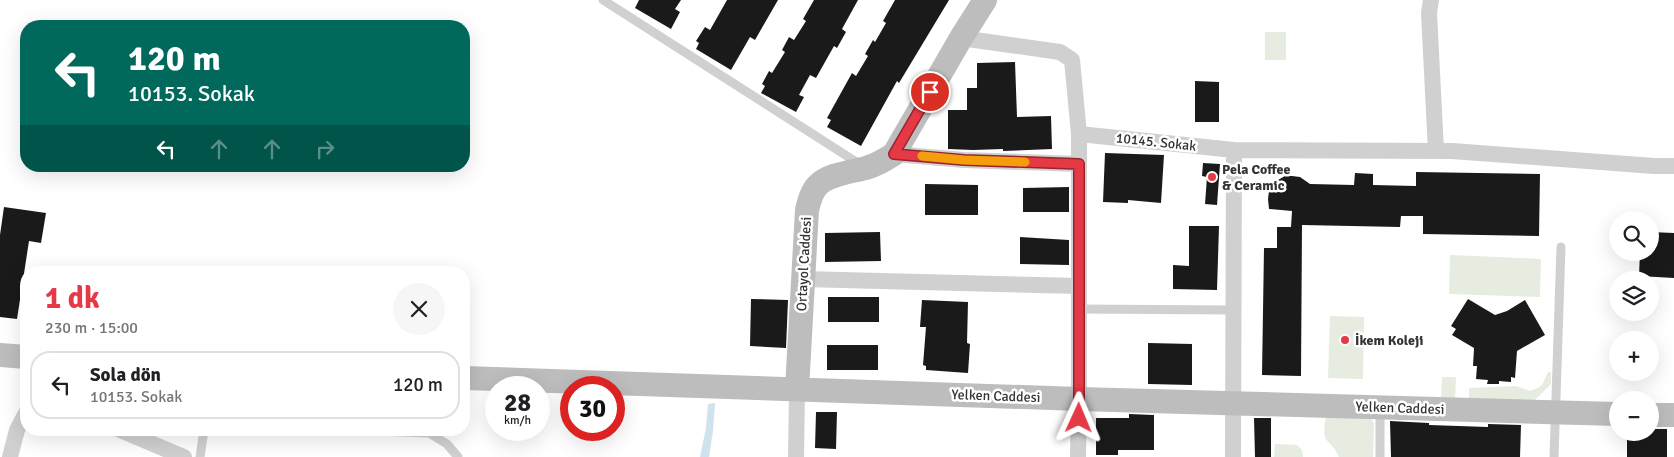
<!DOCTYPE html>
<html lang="tr">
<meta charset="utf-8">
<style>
:root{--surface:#fff;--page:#f6f6f6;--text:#202124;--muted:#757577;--line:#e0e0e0;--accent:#e63946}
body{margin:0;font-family:Signika,sans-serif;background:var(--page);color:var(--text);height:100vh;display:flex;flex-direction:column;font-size:19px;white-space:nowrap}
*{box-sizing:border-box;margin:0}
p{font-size:16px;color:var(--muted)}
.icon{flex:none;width:28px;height:28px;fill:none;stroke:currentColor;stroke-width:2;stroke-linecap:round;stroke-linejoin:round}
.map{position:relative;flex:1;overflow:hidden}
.side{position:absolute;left:20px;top:266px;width:450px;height:170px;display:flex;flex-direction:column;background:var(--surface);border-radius:20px;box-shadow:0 5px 20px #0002}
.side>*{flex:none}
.hud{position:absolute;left:20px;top:20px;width:450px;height:152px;border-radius:20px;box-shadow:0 5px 20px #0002;background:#00695c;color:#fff;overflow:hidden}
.controls{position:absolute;left:1609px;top:211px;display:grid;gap:10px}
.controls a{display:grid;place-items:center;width:50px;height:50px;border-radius:50%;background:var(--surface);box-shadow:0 5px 20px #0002;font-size:25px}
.speed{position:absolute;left:485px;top:376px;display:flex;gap:10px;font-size:25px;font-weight:700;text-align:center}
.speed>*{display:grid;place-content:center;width:65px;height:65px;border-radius:50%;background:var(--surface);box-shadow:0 5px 20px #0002;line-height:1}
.speed small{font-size:12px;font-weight:400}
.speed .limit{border:8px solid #d22;background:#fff;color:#111}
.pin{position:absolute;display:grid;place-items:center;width:42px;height:42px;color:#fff;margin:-21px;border:2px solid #fff;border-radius:50%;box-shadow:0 1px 5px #0007}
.me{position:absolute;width:55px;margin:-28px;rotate:1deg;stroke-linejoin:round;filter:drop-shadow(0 0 4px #0008)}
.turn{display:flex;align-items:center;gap:18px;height:105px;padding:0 25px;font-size:22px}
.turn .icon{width:65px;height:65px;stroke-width:2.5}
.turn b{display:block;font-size:35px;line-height:42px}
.lanes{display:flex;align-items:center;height:48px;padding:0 25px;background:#0003;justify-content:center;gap:25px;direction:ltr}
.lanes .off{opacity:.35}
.round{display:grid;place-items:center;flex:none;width:52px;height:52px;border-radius:26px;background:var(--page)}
.summary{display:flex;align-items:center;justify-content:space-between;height:85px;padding:0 25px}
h1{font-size:30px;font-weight:700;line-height:38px;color:var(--accent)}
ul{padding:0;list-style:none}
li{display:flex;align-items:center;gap:15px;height:68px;margin:0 10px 8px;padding:0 15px;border:2px solid var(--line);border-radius:20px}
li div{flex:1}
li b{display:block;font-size:19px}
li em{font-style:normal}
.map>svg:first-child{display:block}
</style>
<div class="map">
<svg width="1674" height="457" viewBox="0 0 1674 457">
<rect width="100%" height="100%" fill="#fff"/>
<!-- green -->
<path fill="#e6ecdf" d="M1265,32H1286V60H1265Z
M1450,255L1541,259L1540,297L1449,294Z
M1330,316L1364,317L1363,379L1328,378Z
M1548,372H1551V384L1533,402L1469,400V388L1516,386L1530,391L1538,388L1542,385Z
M1442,377H1456L1455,399L1441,400Z
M1326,417H1369L1374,423L1373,457H1339C1331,437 1320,447 1326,417Z
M1275,444L1297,445L1302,450L1303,457H1274Z"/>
<!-- water -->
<path fill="#cfe2ee" d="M715,403L713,431L709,457H700L706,428L708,404Z"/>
<!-- building -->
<path fill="#1a1a1a" d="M639,0H681L675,9L680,12L671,29L635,8Z
M727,0H778L755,40L750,37L731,70L696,49L699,43L696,41L705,27L710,30Z
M814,0H858L842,29L846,32L837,48L834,46L816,78L810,75L799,95L804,97L796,112L761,93L765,86L762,84L769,71L772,73L785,52L782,50L789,37L794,40L806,21L803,19Z
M895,0H949L899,83L897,81L861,146L827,127L831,120L827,118L852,73L856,76L868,56L865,54L873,40L875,42L886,23L883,21Z
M1015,62L1017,117L1051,116L1052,149L1003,151V149L973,150L948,149V110H967V88H977V63Z
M1195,81L1219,82V122H1195Z
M1105,153L1164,155L1161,203L1128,200V203L1103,202Z
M1203,163L1220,164L1217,205L1205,204L1207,177L1202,176Z
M1416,172L1540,174L1539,236L1423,234V216H1401L1400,227L1302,225L1301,376L1262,375L1264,248H1277V227H1291L1292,211L1269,209L1268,199L1269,191L1273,185L1278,180L1285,176H1292L1300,177L1310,184L1354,185L1355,173L1373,174V185L1416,186Z
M925,184L978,185V215H925Z
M1069,187V212H1023V188Z
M4,207L46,213L41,243L29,241L17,319L0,317V235Z
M1189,226H1219L1217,290L1173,289V265L1189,266Z
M880,232L881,261L825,262V233Z
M1650,232L1674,233V278L1639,276L1640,252H1650Z
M1020,237L1069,240V265L1020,264Z
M828,297H879V322H828Z
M751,299L788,300L786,348L750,346Z
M1468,299L1495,315L1507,311L1525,300L1545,335L1517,351L1515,378L1511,377V382L1499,381V384H1487L1488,380L1476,379L1477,366H1473L1474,348L1452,335L1456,329L1451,326Z
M922,300L968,302L967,343L970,344L968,373L926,370V366L923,365L926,327H920Z
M1148,343L1192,344V385L1148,384Z
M827,345H878V370H827Z
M816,412H837L836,449L815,448Z
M1129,414L1154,415V450H1118V455H1096V418H1129Z
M1254,418H1271V457H1255Z
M1390,421L1429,423V425L1488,427V424L1521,425L1520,457H1391Z
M1650,429H1667V457H1627V432H1650Z"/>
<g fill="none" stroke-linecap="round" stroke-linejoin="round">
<!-- lane -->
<path stroke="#d0d0d0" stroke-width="9" d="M603,0L861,165
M1079,309L1234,310
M355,430L429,433L447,444L458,457
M200,457L204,430
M1380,457V408
M1554,457L1561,247"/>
<!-- street -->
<path stroke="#d0d0d0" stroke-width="16" d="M1431,0L1429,13L1436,151
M961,38L1060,52L1072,60L1079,134V399L1078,457
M1079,134L1234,150
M894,154L964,160L1079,164
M803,279L1079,286
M120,430L184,457
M10,457L17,430L26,413
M796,457L797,389
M1233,457L1234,150L1452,151L1654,166H1674"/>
<!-- secondary -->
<path stroke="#bdbdbd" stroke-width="24" d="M0,355L26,357
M464,378L1079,399L1618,414
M797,389L807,210C809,202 811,192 818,185C829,174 851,172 866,168C876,165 885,160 894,154L961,38L985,0
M1650,415H1674"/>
</g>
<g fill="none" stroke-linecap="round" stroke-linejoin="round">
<!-- route casing -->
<g stroke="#96252e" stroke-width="12">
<path id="route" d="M930,92L894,154L964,160L1079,164V418"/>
</g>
<!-- route -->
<use href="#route" stroke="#e63946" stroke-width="9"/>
<!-- slow -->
<path stroke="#f59e0b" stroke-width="9" d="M922,156L964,160L1025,162"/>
</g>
<!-- markers -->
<g fill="#e63946" stroke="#fff" stroke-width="2">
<circle cx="1212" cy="177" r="5"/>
<circle cx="1345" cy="340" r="5"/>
</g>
<g text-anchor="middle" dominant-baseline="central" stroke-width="5" stroke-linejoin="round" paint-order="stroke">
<!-- street labels -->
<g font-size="14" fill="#333" stroke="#fff">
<text transform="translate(1156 142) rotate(6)">10145. Sokak</text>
<text transform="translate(804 264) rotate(-87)">Ortayol Caddesi</text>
<text transform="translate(996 396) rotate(2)">Yelken Caddesi</text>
<text transform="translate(1400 408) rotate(2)">Yelken Caddesi</text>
</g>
<!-- poi labels -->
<g font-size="14" font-weight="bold" fill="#333" stroke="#fff" text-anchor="start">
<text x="1222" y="169">Pela Coffee<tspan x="1222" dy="16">&amp; Ceramic</tspan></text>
<text x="1355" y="340">İkem Koleji</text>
</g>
</g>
</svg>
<div class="controls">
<a><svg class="icon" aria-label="search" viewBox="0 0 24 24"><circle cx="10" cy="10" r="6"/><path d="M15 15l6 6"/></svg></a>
<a><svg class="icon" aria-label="layers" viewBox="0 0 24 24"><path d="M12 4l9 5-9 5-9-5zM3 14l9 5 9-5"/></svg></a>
<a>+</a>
<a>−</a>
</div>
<div class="speed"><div>28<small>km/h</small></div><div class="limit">30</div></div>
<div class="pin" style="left:930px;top:92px;background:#d93025"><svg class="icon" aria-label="arrive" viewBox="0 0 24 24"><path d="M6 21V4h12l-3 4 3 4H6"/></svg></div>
<svg class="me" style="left:1079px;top:418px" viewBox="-20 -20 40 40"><path d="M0-17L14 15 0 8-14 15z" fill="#e63946" stroke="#fff" stroke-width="4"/></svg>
<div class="hud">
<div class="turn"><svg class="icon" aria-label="left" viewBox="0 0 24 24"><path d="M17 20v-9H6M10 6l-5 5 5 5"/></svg><div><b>120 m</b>10153. Sokak</div></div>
<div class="lanes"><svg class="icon" aria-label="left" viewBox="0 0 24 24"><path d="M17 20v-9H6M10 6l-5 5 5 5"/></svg><svg class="icon off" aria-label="ahead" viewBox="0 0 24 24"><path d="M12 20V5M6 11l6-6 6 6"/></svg><svg class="icon off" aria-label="ahead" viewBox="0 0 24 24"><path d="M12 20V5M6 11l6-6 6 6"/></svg><svg class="icon off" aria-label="right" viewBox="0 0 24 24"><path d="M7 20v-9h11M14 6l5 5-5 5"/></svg></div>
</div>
<section class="side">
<div class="summary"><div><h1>1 dk</h1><p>230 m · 15:00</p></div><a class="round"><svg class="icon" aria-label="close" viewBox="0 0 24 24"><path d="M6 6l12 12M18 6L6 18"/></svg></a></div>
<ul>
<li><svg class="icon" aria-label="left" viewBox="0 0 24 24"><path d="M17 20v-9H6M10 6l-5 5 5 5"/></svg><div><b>Sola dön</b><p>10153. Sokak</p></div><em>120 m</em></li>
</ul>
</section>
</div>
